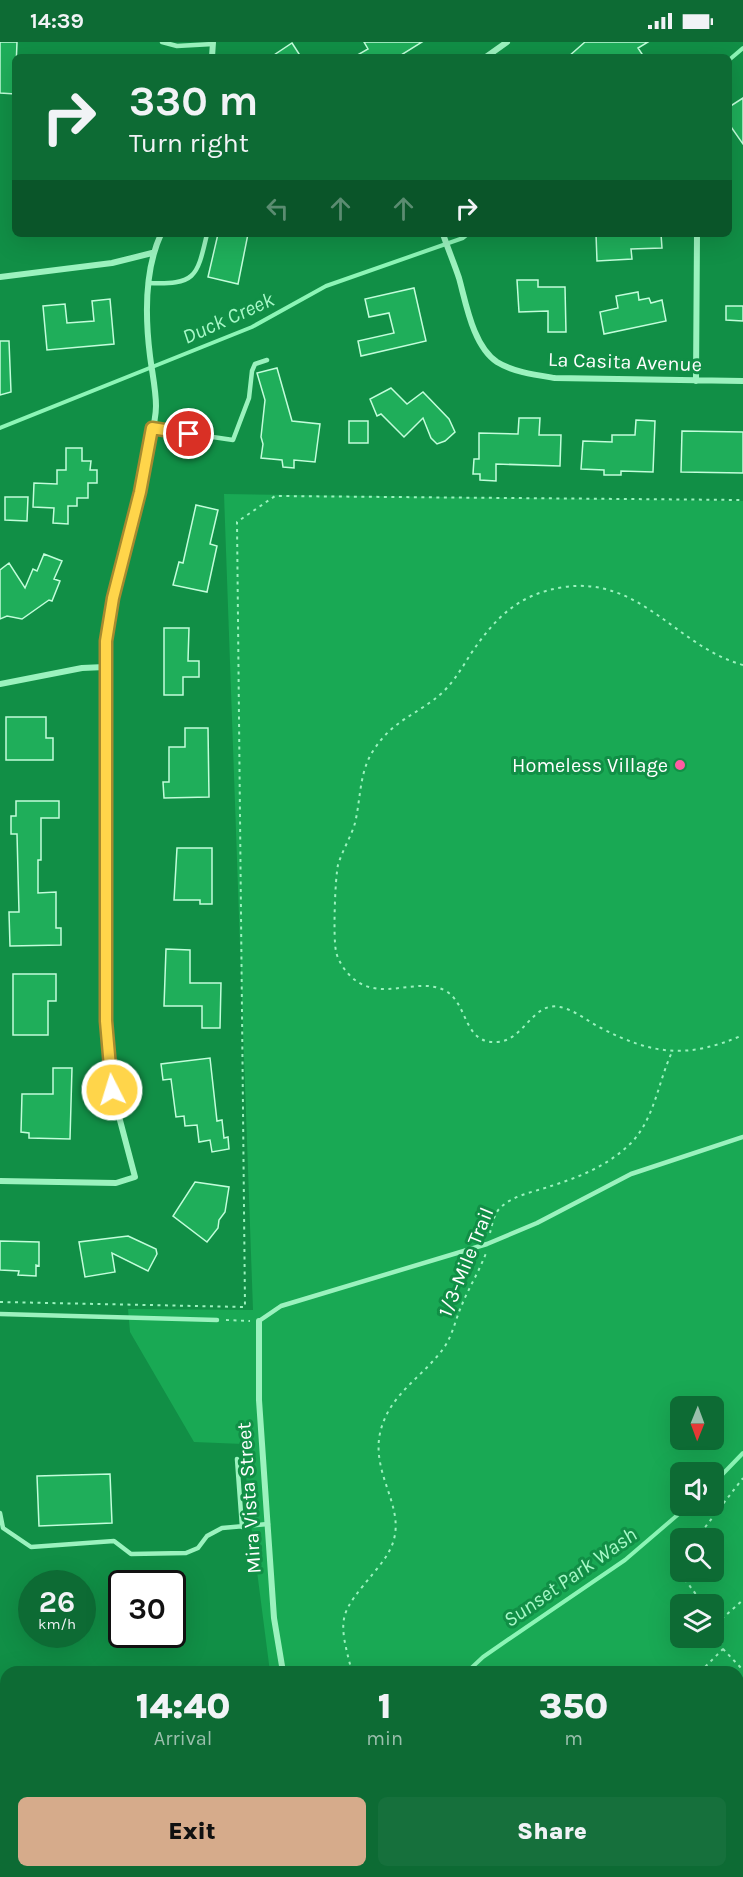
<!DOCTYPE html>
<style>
:root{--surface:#0d6b34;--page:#16703c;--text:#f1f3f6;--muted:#9abfac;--accent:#d6ab8b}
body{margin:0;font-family:Karla,sans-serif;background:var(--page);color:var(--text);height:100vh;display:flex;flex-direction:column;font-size:22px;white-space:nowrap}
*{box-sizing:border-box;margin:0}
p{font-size:20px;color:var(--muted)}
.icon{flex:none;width:33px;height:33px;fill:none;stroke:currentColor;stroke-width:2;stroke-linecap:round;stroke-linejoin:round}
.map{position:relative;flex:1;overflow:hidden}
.side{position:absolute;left:0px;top:1624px;width:744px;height:212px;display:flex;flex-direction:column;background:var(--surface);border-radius:18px 18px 0 0;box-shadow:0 6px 24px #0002}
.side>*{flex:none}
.guide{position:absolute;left:12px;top:12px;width:720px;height:183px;border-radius:9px;box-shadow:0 6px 24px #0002;background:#0d6b34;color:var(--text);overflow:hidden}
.needle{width:39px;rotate:181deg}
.fabs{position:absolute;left:670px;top:1354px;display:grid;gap:12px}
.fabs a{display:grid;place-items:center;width:54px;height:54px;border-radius:9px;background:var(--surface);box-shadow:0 6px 24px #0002;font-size:30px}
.speed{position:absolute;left:18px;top:1528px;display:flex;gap:12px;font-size:30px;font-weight:700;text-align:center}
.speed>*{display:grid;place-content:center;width:78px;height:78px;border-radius:50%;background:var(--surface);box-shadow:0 6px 24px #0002;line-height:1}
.speed small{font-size:15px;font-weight:400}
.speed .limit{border:3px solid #111;border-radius:9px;background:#fff;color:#111}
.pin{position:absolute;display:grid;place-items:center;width:51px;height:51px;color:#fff;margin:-26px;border:3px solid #fff;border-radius:50%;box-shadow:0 2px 6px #0007}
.me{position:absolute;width:66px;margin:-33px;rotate:355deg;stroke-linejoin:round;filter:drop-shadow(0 0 4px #0008)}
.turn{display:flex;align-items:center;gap:21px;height:126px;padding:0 18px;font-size:27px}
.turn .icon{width:78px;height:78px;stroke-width:2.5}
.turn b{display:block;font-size:42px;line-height:51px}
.lanes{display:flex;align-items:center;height:57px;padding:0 18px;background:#0003;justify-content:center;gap:30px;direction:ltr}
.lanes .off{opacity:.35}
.eta{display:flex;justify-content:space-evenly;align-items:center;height:102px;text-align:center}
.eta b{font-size:36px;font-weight:800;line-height:42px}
.button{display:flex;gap:12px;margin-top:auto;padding:12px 18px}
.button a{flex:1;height:69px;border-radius:9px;background:var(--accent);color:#111;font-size:24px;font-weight:800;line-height:69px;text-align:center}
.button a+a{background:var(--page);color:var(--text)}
.status{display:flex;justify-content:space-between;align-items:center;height:42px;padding:0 30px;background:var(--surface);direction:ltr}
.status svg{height:16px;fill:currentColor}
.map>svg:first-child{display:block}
</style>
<div class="status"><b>14:39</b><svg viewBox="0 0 49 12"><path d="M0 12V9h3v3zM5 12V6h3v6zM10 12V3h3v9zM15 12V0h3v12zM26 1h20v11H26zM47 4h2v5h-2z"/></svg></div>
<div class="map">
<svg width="743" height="1835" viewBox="0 0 743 1835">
<rect width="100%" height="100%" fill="#118f46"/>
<!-- green -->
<path fill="#19a954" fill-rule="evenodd" d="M224,452L743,459V1835H0V1790L6,1789V1830H738V1630H270L250,1475L243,1402L194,1400L130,1290L128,1267L253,1268ZM681,1365H714V1398H681ZM681,1431H714V1464H681ZM681,1497H714V1530H681ZM681,1563H714V1596H681Z"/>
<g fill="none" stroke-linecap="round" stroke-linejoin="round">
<!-- stream -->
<path stroke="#8cf5b6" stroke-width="4" d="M729,18L743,6
M0,386L252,285L326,244L463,196L468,192
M714,1441L743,1411
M467,1630L483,1615L509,1597L625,1518L688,1464
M345,1835L346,1830"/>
</g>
<!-- building -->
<path fill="#1fae5a" stroke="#c2fdda" stroke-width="1.5" d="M0,0H17L15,52L0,51Z
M364,0H422L398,15H354L368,7Z
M585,0H648L638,6L644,15H568Z
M292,1L301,15H271Z
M743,56V102L729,82V65Z
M218,192H248L238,242L208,235Z
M596,192H661L662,206L631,207L632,217L597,219Z
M517,238H538V245H565L566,290H548V269L519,270Z
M414,246L426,299L361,314L358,299L394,291L389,271L369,275L365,257Z
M638,250L639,258L649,256L651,261L662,258L666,279L604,292L600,270L618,266L616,254Z
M110,257L114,302L47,308L43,264L65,262L67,281L94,279L92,259Z
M726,264H743V279L726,278Z
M0,299H9L11,350L0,353Z
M277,326L292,379L320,382L315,420L294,418V426L283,425L282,418L261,416L263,402L261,395L265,358L257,331Z
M391,346L407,362L423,350L449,377L455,390L445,399L437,402L431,396L423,376L404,395L381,372L377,374L370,357Z
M519,376H540L539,393H561L560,424L496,422V439L480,438V432H473L474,417H479V391L518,392Z
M636,378L655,379L653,430L621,429V433H604V428L581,427L583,399L612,400V393H635Z
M349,379H368V401H349Z
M682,389L743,390V431L681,430Z
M66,406H82V419H91L90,428H97V441H88V456H77V464H68V482L53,481L54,466L33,465L34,441L57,442V428H66Z
M5,455H28L27,479L5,478Z
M196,463L218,468L210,502L217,504L207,550L173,543L179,520L183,521Z
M44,512L62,519L54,537L60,539L52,559L49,558L22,577L7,574L0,577V528L9,521L25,546L33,527L37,529Z
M164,586H189L188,619H199V635H183V653H164Z
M6,675H46V696H53V718H6Z
M185,686H208L209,755L164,756L163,740H169V705H185Z
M16,759H59V776H41V818H38V851L56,850V886H61V903L10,904L9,870H19L17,792H11V774H16Z
M177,806H212V862H200V858H174Z
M166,907L190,908V941H221L220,986H202V964H164Z
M13,932H56V959H48V993H13Z
M210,1016L217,1079L222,1078L224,1096L228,1095L229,1107L212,1110L210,1098L199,1100L197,1083L185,1084L184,1074L176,1075L171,1037L163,1038L161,1022Z
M53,1026H72L70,1097L29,1096V1091L21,1090L22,1052H53Z
M195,1140L229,1145L225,1170L219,1178L218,1186L207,1200L173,1174Z
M128,1194L156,1207L157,1212L148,1229L112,1211L115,1230L85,1235L79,1200Z
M0,1199L39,1200V1224L36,1223V1234L18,1233L19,1229L0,1228Z
M110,1432L112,1481L39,1484L37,1434Z"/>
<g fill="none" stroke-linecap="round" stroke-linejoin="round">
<!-- path -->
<path stroke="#9bf2be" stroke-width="2" stroke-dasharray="3 4.5" stroke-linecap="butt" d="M743,623C677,605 641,534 564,545C518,552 495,576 470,613C462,626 454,639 443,650C418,673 393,677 373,709C359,731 361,756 355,781C351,795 342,809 338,823C335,837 333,896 336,909C338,920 347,932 355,938C383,959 417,935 444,948C469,960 462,1003 498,1000C524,998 533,959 560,965C575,968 587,979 601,986C653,1013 688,1017 743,993
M490,1191C492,1183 494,1172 500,1166C513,1153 534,1150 551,1144C580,1135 609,1123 631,1101C655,1076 658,1040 672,1010
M0,1260L245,1265L237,480L275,454L743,458
M226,1278L250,1279
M696,1497L743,1436
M683,1530L686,1539L704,1563
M716,1582L743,1558
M723,1607L743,1628
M352,1630C337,1573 339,1573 376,1528C384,1518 391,1509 394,1497C404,1460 366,1426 383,1381C394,1350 424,1333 443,1307C452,1295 455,1279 461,1265C468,1247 479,1230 486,1211
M700,1630L723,1607L714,1579
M46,1830V1835
M268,1835L273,1830
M569,1835L571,1830"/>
<!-- lane -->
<path stroke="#9bf2be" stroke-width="4.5" d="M162,0L177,4L213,2
M148,241C196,243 197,235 207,192
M152,386L233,398L249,356L252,329L255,322L267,318
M0,1272L217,1278
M259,1279L281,1264L487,1202L537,1181L631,1132L743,1095
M237,1417L242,1485
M0,1471L3,1486L31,1505L114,1499L131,1512L186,1511L198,1506L207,1494L222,1486L268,1482"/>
<!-- street -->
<path stroke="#9bf2be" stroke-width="6" d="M212,15L213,0
M486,15L507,0
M443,192C448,207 454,221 459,236C466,261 473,304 497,320C513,330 536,333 555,336L743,339
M0,235L112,221L152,211
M696,339L697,192
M0,642L82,626L105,625
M0,1139L116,1141L135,1135L112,1048L107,984L105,625C108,552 134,484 147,413C150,398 156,380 156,364C156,348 152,330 150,314C145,274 144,229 161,192
M259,1279V1358L274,1576L283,1630
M321,1830L326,1835"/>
</g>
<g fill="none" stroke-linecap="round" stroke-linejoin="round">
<!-- route casing -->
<g stroke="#a68a30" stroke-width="15">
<path id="route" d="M112,1048L106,979V599L113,556L140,450L152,386L189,392"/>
</g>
<!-- route -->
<use href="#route" stroke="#ffd54a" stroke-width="10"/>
</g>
<!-- markers -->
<circle fill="#ff5ca2" stroke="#118f46" stroke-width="2" cx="680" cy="723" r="6"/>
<g text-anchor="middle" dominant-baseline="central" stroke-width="6" stroke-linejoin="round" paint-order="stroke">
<!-- street labels -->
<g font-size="20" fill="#fff" stroke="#118f46">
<text transform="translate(625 320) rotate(2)">La Casita Avenue</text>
<text transform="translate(466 1220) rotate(-68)">1/3-Mile Trail</text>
<text transform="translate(249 1456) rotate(-94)">Mira Vista Street</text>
</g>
<!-- poi labels -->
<g font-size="20" fill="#fff" stroke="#118f46" text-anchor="end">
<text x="668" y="723">Homeless Village</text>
</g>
<!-- water labels -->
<g font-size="21" font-style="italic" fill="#a7f9c8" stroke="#118f46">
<text transform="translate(228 276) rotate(-24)">Duck Creek</text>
<text transform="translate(570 1535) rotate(-35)">Sunset Park Wash</text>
</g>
</g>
</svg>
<div class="fabs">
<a><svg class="needle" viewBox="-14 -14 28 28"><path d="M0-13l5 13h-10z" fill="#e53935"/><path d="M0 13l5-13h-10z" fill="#9abfac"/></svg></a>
<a><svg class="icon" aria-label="sound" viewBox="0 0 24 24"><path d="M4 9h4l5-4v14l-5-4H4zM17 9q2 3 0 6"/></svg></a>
<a><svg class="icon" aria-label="search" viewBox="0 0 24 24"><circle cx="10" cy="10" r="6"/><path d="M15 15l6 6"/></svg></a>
<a><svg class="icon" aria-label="layers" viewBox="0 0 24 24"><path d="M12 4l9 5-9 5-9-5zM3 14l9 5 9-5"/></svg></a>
</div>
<div class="speed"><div>26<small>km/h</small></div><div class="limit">30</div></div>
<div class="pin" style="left:189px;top:392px;background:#d93025"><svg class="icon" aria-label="arrive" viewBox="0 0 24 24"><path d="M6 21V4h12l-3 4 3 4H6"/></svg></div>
<svg class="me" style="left:112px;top:1048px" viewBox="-20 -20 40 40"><circle r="17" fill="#ffd54a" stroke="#fff" stroke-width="3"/><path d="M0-11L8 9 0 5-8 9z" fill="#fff"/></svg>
<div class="guide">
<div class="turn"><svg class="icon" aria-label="right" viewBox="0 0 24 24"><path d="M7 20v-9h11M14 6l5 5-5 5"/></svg><div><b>330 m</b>Turn right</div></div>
<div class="lanes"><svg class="icon off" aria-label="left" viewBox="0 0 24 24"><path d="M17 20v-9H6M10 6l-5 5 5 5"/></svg><svg class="icon off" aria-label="ahead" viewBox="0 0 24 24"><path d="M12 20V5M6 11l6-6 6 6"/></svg><svg class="icon off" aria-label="ahead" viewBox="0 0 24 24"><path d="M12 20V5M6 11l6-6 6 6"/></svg><svg class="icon" aria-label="right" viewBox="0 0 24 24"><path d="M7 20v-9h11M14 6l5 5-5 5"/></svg></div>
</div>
<section class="side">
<div class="eta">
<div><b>14:40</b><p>Arrival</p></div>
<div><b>1</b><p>min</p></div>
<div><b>350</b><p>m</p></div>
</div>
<div class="button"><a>Exit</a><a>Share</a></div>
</section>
</div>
